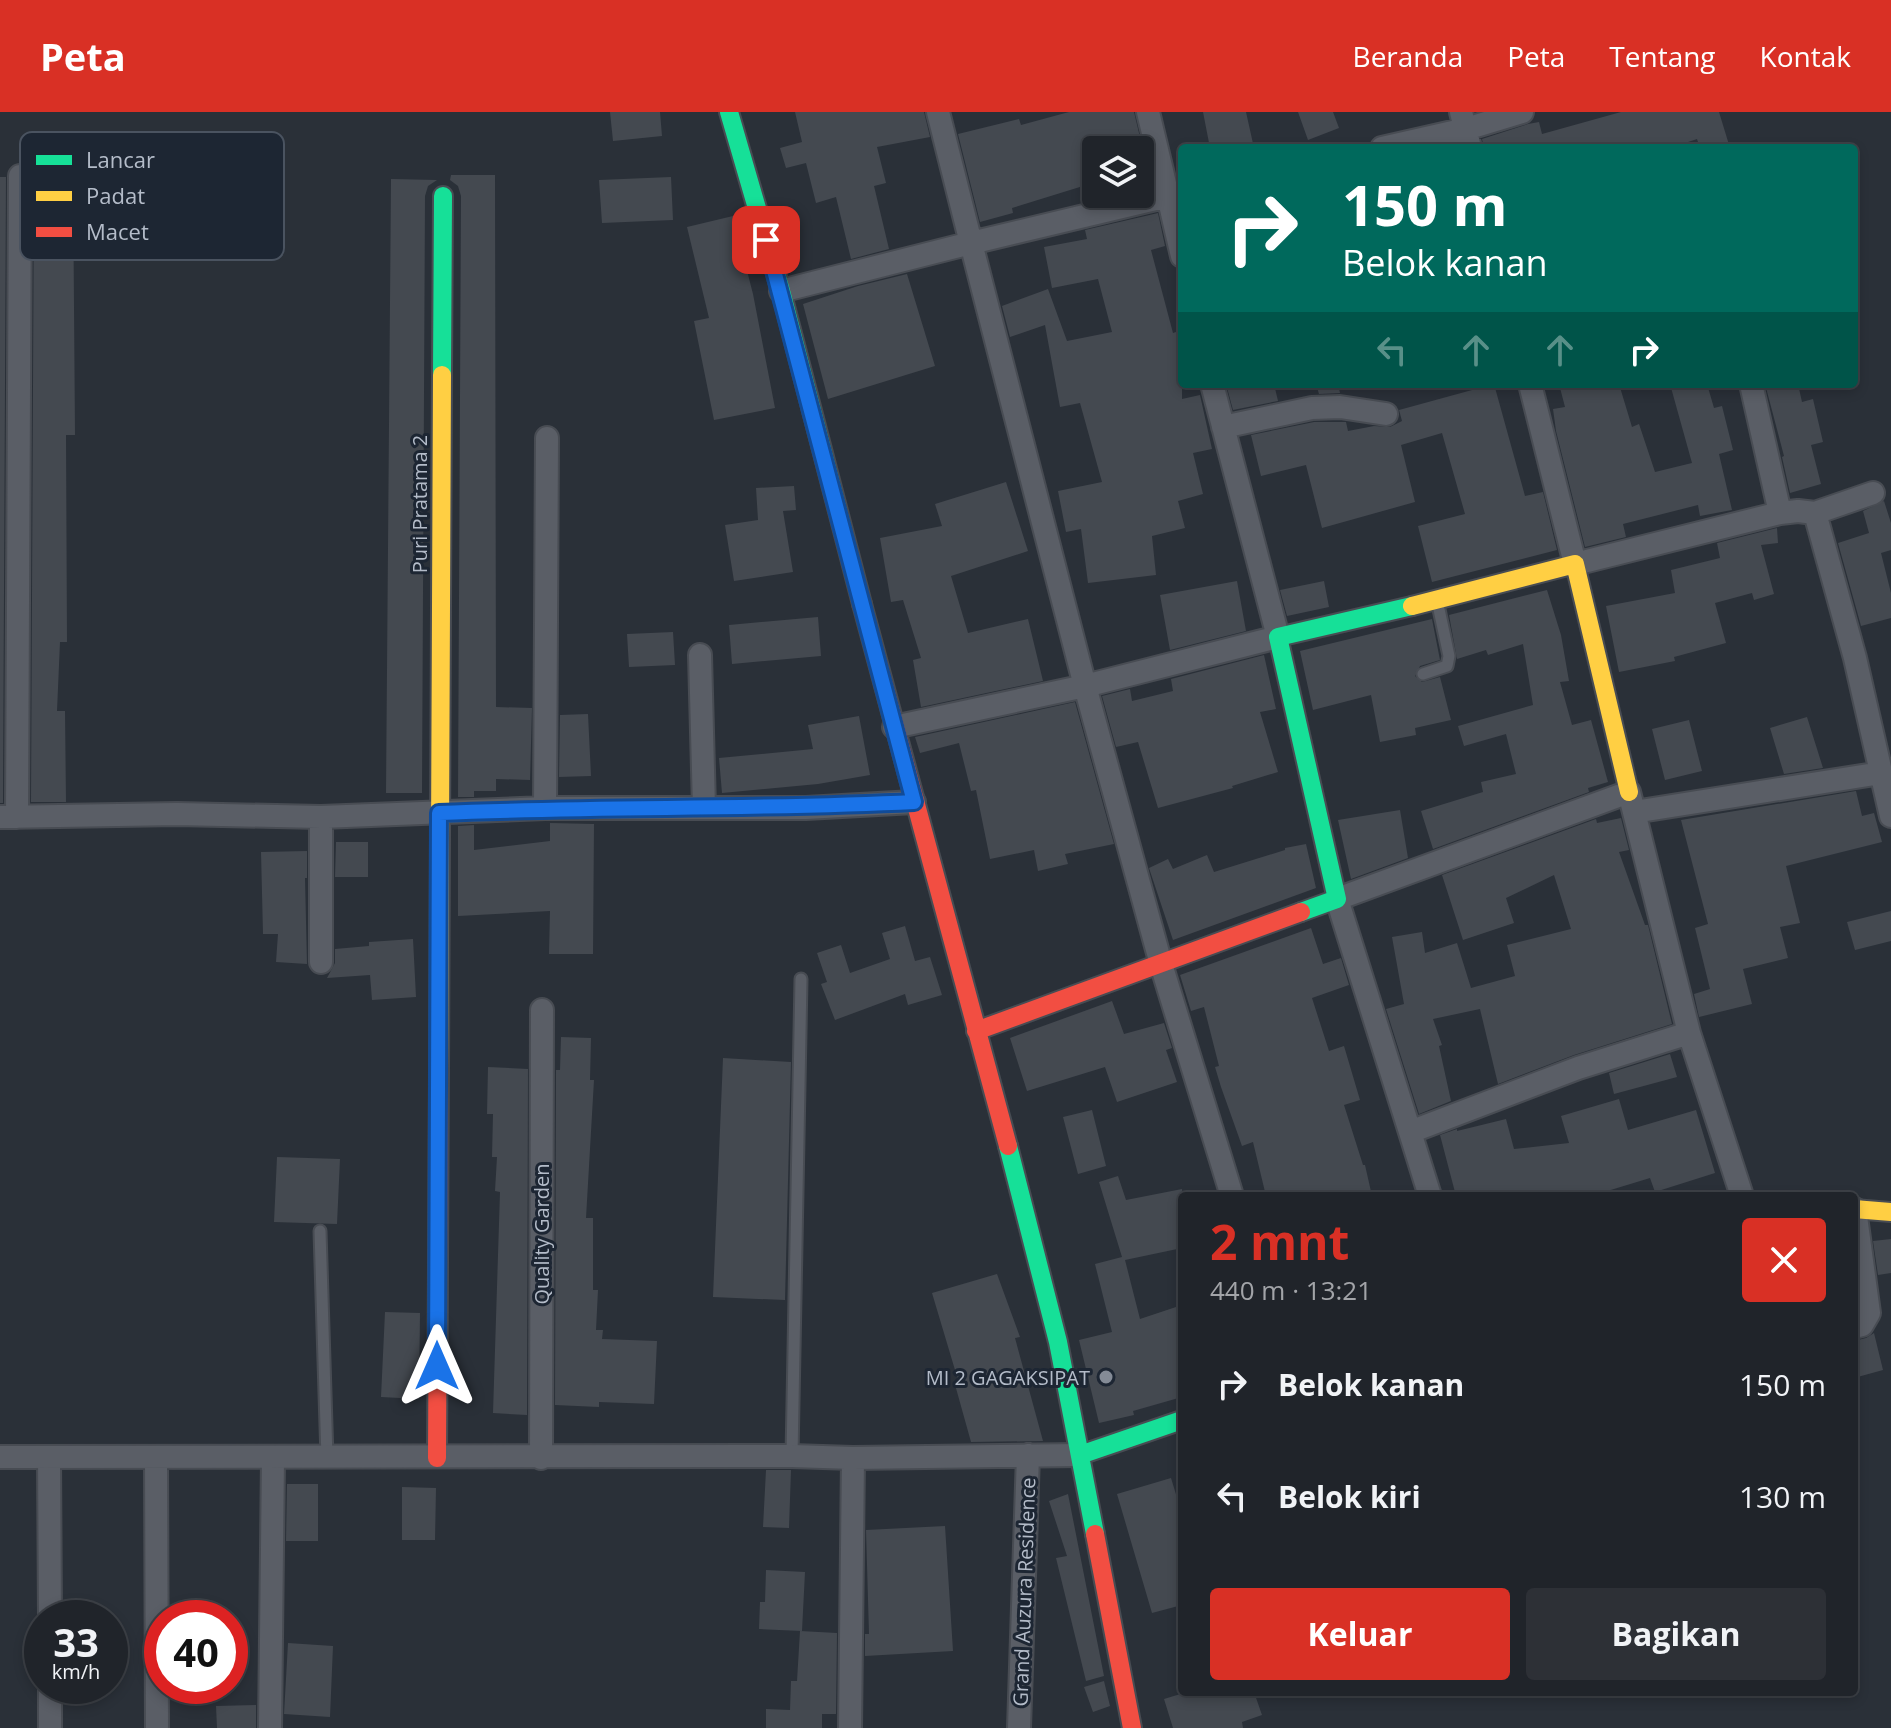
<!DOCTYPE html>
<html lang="id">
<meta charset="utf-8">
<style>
:root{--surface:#20242a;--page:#2d3036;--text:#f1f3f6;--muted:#a2a4a8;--line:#3d4147;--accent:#d93025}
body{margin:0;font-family:"Open Sans",sans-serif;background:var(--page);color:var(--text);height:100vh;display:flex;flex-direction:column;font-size:30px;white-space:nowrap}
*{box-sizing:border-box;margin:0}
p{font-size:26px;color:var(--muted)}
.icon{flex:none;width:44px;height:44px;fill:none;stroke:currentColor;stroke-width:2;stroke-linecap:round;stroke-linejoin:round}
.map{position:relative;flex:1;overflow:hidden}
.panel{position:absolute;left:1178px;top:1080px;width:680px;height:504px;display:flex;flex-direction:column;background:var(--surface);border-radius:8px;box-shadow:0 4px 12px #0003,0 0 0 2px var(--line)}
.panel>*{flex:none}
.guide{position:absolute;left:1178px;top:32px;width:680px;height:244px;border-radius:8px;box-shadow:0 4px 12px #0003,0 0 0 2px var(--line);background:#00695c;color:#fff;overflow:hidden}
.controls{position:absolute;left:1082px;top:24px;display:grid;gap:16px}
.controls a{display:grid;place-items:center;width:72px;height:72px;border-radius:8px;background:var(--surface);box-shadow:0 4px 12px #0003,0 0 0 2px var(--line);font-size:40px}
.speed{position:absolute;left:24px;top:1488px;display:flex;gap:16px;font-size:40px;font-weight:700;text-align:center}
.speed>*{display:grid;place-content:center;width:104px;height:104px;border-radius:50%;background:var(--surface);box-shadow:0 4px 12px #0003,0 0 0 2px var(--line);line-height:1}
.speed small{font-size:20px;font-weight:400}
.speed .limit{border:12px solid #d22;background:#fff;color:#111}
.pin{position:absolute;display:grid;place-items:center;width:68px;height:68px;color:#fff;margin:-34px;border-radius:16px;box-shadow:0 4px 12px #0006}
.me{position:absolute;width:88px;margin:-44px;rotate:0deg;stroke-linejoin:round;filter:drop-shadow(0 0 6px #0008)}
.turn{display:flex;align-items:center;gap:28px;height:168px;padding:0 32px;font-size:36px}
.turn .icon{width:104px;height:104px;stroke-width:2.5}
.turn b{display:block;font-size:56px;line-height:68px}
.lanes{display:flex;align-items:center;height:76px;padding:0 32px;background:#0003;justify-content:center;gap:40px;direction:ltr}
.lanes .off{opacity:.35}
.round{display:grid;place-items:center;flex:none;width:84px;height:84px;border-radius:8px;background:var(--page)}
.overview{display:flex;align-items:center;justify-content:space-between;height:136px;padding:0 32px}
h1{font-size:48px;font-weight:700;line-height:60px;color:var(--accent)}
.primary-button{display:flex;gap:16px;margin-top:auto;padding:16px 32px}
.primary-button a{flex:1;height:92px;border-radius:8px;background:var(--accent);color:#fff;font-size:32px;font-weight:700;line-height:92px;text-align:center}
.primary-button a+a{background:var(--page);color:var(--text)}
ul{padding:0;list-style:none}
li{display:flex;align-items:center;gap:24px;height:112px;padding:0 32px}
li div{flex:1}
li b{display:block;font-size:30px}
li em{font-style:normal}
header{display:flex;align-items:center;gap:48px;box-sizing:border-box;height:112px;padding:0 40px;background:var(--accent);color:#fff}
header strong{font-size:38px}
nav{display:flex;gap:44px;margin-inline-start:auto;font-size:28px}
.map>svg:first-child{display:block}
</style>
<header>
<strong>Peta</strong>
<nav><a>Beranda</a><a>Peta</a><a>Tentang</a><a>Kontak</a></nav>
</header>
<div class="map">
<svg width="1891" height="1616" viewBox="0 0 1891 1616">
<rect width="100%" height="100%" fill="#2a3038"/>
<!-- building -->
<path fill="#444950" d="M610,0H660L662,24L613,29Z
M795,0H924L930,25L877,35L886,71L874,74L889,137L851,147L836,85L816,91L806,51L786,56L780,36L802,30Z
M1069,0H1134L1143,38H1096V70L1012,96L1013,101L980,110L958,22L1019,7L1021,13Z
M1203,0H1246L1254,36H1210Z
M1298,0H1333L1339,16L1308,28Z
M1621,0H1719L1730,36H1700L1697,27L1670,36H1484L1482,27L1528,12L1539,10L1542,22Z
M451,63H495L496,595L532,596L530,668L496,667V679H474V685H458L461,84L458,74L450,68Z
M0,65H6L3,691H0Z
M34,65H73L75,323H66L67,530H60L57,599H65L66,690H31Z
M671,65L673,108L602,111L599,68Z
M391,67L437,68L428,74L425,84L422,681H386Z
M1158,101L1165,134L1151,138L1173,221L1179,219L1182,231V287L1200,283L1212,337L1193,341L1203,382L1178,389L1185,416L1152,424L1156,463L1088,471L1081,417L1066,420L1058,379L1102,370L1080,291L1060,295L1045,213L1010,225L1002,194L1048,177L1067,229L1112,220L1098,167L1052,176L1044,135L1087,127L1085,118Z
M733,104L753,182L775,296L714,308L694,209L709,206L687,115Z
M907,162L935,254L828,287L803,192L858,174Z
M1226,272H1274L1278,289L1233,298Z
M1316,272H1338L1340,281L1319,282Z
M1494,272L1525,384L1543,380L1557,438L1432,470L1418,414L1465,402L1442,321L1401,333L1415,390L1322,416L1306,353L1261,364L1251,323L1314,310H1346L1348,319L1374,314L1390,315L1402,309L1399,298Z
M1559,272H1619L1632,315L1639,312L1655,360L1692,351L1670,272H1707L1714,296L1722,294L1733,338L1719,342L1732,398L1700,404L1698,393L1623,412L1626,425L1585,435L1556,319L1553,297L1565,295Z
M1765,272H1798L1802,290L1813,287L1823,330L1811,333L1821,372L1790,381L1782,345L1784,344Z
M1006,370L1028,439L951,464L968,521L1028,507L1043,569L921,595L913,548L921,546L903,488L891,490L880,426L942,414L935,392Z
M794,374L796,398L783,399L793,460L734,469L725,413L758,408L756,376Z
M1884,389L1891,411V438L1881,441L1891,481V506L1861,514L1838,431L1869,421L1863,399Z
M1777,416L1778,431L1761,433L1774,482L1754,488L1752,481L1715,491L1726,531L1674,545L1675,549L1619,560L1606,494L1675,481L1671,458L1720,446L1717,431Z
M1237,469L1246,519L1170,538L1160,483Z
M1324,469L1329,495L1287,504L1280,478Z
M1547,478L1561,523L1569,569L1560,570L1572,613L1591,608L1608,670L1588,676L1589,680L1433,737L1421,699L1483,680L1481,670L1516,662L1506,622L1464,634L1458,614L1533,593L1523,532L1488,543L1486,538L1457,547L1449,503Z
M818,505L821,544L732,552L729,513Z
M1432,507L1440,548L1420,554L1415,564L1422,570L1440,565L1451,608L1415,616L1416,623L1380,630L1371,583L1313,598L1300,539Z
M673,520L675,553L629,555L627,522Z
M1264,543L1276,597L1260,600L1278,660L1232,674L1233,676L1158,696L1138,630L1116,635L1102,584L1130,577L1132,589L1173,579L1171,567Z
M1075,590L1114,732L1065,742L1068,752L1038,759L1034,738L990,747L976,678L971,679L959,631L920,641L915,625Z
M588,602L591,664L559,665L560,603Z
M859,604L870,663L818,672L722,681L719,646L813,637L808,613Z
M1807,605L1823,656L1784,662L1770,616Z
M1689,608L1702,659L1665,668L1652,617Z
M1856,679L1862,704L1874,701L1882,730L1786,754L1800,811L1780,815L1788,846L1743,857L1752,892L1699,905L1694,882L1710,877L1695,816L1708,812L1681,708Z
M1400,698L1408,746L1351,767L1338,708Z
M1621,706L1629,738L1619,740L1645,813H1648L1672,912L1574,943L1498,972L1480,897L1433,907L1442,933L1439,934L1451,989L1419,1002L1386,897L1404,892L1392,825L1422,820L1425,841L1457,831L1471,876L1515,864L1507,833L1571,817L1554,763L1506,786L1514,811L1463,828L1442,763L1596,707L1597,711Z
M550,711L594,712L593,842H549L550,799L458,804V714L474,713V738L550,729Z
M336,730H368V765H335Z
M1306,732L1316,776L1173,828L1149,756L1168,747L1173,757L1207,743L1214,760L1285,738V736Z
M307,739V766H305L307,852L276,850L278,822H263L261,740Z
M1891,799V829L1855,838L1847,810Z
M905,814L915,849L930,845L942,883L908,893L905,882L835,908L821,872L827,870L817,841L841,833L850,861L890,847L882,821Z
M1311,816L1323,852L1341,846L1349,873L1312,886L1329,939L1344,934L1360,988L1344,993L1363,1053H1365L1372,1084H1266L1253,1030L1242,1034L1221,975L1215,955L1219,954L1204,895L1191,899L1180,863Z
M413,827L416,885L372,888L370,863L327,866L335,851V837L369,834V830Z
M1112,889L1124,922L1164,911L1172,936L1166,938L1177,970L1117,990L1105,955L1027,979L1010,926Z
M561,925L591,926L590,968H594L586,1106H593V1178H598L596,1218H603L602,1227L657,1229L654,1292L599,1290V1295L555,1293L556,958H560Z
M1670,942L1677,965L1614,982L1609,961Z
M723,946L791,950L785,1188L713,1185Z
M488,955L528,957L527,1303L493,1301L500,1080L495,1079L497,1045H492L493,1002H487Z
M1619,987L1628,1018L1696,998L1715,1061L1655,1080L1650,1066L1591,1084H1456L1440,1023L1457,1017V1019L1506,1007L1514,1037L1569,1031L1561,1004Z
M1092,998L1106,1054L1078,1062L1063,1005Z
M277,1045L340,1047L337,1112L274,1110Z
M1118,1064L1126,1088L1182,1077V1136L1125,1148L1140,1207L1182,1193V1285L1133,1299L1134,1303L1099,1311L1079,1228L1112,1220L1095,1152L1122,1145L1099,1070Z
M1891,1127V1161L1878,1163L1873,1129Z
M997,1162L1020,1225L1015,1226L1043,1329L971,1330L954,1269L958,1268L932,1181Z
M385,1200L420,1201L419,1287L381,1285Z
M1874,1221L1883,1258L1854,1266V1229L1866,1226Z
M766,1358H791L789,1416L763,1415Z
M1171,1366L1182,1402V1493L1152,1501L1117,1382Z
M287,1372H318V1429H286Z
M402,1375L436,1376L435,1428H402Z
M1068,1382L1104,1564L1086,1569L1056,1446L1067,1444L1049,1389Z
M945,1414L953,1539L865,1544V1522H869L866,1418Z
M766,1458L805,1460L802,1519L759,1517L760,1490H765Z
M800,1519L837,1521L836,1602H822V1616H766V1597L790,1598L791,1569H797Z
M288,1531L333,1534L330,1605L284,1602Z
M1104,1569L1110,1594L1093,1600L1084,1575Z
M1187,1580H1254L1262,1603L1242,1610L1243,1616H1173L1164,1587Z
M256,1593V1616H217L216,1594Z"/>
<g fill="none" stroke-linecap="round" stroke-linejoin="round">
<!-- lane casing -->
<g stroke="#484c53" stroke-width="15">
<path id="lane" d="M1423,562L1447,554L1449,544L1437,488
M320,1119L327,1346
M792,1344L801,867"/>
</g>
<!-- street casing -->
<g stroke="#484c53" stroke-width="26">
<path id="street" d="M938,0L971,131L1168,84L1148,0
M1461,0L1470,36
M1382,36L1466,17L1522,0
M1181,81L1168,84L1182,144
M781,179L971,131L1085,574L1161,852L1232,1084
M1530,272L1575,452L1780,401L1798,399L1815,401L1873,381
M1751,272L1780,401
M1223,315L1312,296L1340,295L1386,302
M1815,401L1855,546L1891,704
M700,543L704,696
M894,615L1085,574L1278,525L1212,272
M545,696L547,326
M1634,700L1881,661
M0,705L177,702L321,705L545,696H806L914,690
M17,705L20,64
M321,850V705
M1410,1020L1337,787L1629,680L1689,921
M1430,1084L1410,1020L1578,956L1689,921L1742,1084
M1854,1215L1862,1213L1869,1201L1855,1097
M0,1345L792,1344L853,1346L1080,1343
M49,1345L50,1506
M156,1345L157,1616
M541,1346L542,898
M50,1574V1616
M270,1616L273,1346
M850,1616L853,1346
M1019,1616L1028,1343"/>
</g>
<!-- fast casing -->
<g stroke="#484c53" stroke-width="22">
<path id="fast" d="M729,0L781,179L862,492
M442,263L443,84
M1301,800L1337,787L1278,525L1412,494
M1008,1034L1058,1230L1095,1422
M1080,1343L1182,1308"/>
</g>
<!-- slow casing -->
<g stroke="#484c53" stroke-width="22">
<path id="slow" d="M1412,494L1575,452L1629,680
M439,960L442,263
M1854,1097L1891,1100"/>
</g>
<!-- jam casing -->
<g stroke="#484c53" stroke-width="22">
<path id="jam" d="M862,492L1008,1034
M976,919L1301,800
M437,1346L439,960
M1095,1422L1132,1616"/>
</g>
<!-- lane -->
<use href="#lane" stroke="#5a5e66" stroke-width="11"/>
<!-- street -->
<use href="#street" stroke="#5a5e66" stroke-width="22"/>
<!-- fast -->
<use href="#fast" stroke="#16e098" stroke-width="18"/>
<!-- slow -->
<use href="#slow" stroke="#ffcf43" stroke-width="18"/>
<!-- jam -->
<use href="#jam" stroke="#f24e42" stroke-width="18"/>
</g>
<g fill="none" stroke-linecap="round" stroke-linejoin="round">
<!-- route casing -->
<g stroke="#114b97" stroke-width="20">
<path id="route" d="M437,1254L439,701C597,694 756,698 914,690L766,128"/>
</g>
<!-- route -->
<use href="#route" stroke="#1a73e8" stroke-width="14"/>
</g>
<!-- markers -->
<circle fill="#848b96" stroke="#1d2633" stroke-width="3" cx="1106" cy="1265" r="8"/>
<g text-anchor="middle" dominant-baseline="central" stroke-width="6" stroke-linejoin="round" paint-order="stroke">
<!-- street labels -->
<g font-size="20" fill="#b4bcc9" stroke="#1d2633">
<text transform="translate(419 392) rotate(-90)">Puri Pratama 2</text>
<text transform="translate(541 1122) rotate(-90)">Quality Garden</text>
<text transform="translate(1024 1480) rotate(-88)">Grand Auzura Residence</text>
</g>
<!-- poi labels -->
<g font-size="20" fill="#b4bcc9" stroke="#1d2633" text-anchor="end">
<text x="1090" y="1265">MI 2 GAGAKSIPAT</text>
</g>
</g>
<!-- legend -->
<rect x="20" y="20" width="264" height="128" rx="12" fill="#1d2633" stroke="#4a5360" stroke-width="2"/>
<rect x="36" y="43" width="36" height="10" fill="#16e098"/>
<rect x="36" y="79" width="36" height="10" fill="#ffcf43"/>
<rect x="36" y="115" width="36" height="10" fill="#f24e42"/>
<g font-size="22" fill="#b4bcc9">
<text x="86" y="56">Lancar</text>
<text x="86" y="92">Padat</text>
<text x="86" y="128">Macet</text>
</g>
</svg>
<div class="controls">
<a><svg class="icon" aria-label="layers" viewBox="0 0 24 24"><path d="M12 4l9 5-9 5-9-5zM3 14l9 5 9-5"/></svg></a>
</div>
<div class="speed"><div>33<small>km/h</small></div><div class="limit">40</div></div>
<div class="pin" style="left:766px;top:128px;background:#d93025"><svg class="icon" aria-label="arrive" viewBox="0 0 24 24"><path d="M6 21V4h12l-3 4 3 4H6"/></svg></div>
<svg class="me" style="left:437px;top:1254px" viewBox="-20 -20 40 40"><path d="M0-17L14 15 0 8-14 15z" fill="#1a73e8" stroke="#fff" stroke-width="4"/></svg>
<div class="guide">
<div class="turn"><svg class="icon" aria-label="right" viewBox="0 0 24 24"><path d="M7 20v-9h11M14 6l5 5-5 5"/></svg><div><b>150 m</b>Belok kanan</div></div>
<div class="lanes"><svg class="icon off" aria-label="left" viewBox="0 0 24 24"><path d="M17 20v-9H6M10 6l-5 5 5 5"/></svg><svg class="icon off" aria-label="ahead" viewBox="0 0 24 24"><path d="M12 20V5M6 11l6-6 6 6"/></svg><svg class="icon off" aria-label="ahead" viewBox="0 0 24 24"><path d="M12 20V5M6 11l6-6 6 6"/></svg><svg class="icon" aria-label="right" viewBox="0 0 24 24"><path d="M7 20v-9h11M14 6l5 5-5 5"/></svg></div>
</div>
<section class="panel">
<div class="overview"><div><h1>2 mnt</h1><p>440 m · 13:21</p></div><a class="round" style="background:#d93025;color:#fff"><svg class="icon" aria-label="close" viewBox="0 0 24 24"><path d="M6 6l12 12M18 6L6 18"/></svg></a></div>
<ul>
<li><svg class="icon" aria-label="right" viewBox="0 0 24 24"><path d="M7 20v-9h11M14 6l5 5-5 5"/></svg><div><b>Belok kanan</b></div><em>150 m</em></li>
<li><svg class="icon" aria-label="left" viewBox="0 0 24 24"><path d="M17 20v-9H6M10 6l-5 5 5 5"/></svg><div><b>Belok kiri</b></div><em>130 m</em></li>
</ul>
<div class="primary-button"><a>Keluar</a><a>Bagikan</a></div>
</section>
</div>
